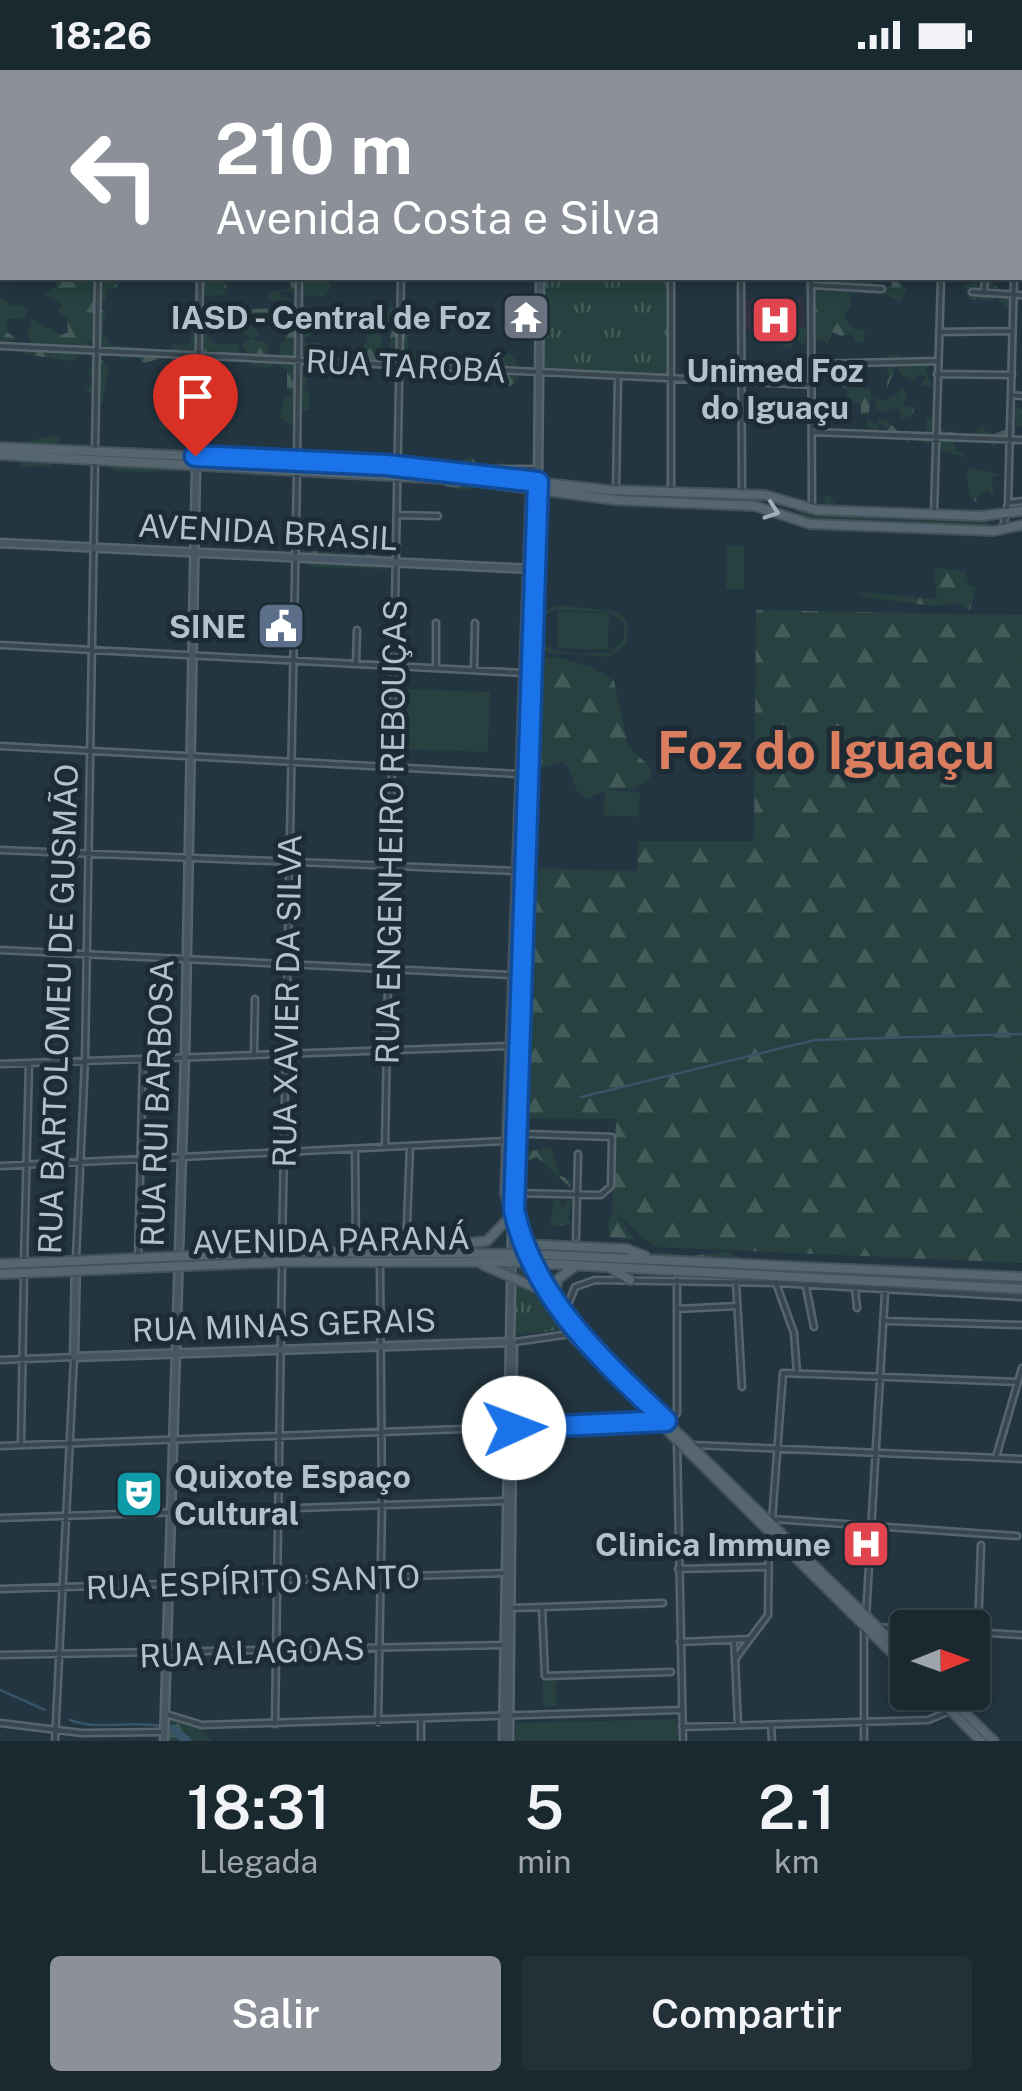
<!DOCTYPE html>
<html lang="es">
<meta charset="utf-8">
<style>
:root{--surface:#1a2830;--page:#233038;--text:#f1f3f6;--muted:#9fa6ab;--line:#38444c;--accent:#8c9099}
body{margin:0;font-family:"Public Sans",sans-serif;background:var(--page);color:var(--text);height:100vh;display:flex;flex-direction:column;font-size:38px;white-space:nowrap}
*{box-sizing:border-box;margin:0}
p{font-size:32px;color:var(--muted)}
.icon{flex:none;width:55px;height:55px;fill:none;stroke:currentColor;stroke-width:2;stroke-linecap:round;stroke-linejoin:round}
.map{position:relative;height:1671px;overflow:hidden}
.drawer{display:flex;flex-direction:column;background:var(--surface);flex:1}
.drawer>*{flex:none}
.banner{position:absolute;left:0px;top:0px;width:1022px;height:210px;box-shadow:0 5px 15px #0003,0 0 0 2px var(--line);background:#8c9099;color:#fff;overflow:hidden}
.needle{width:65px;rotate:89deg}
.fabs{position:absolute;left:890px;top:1540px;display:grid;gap:20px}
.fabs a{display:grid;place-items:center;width:100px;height:100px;border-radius:10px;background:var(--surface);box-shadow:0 5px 15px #0003,0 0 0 2px var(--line);font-size:50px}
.pin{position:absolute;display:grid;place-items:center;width:85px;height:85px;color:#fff;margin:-102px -42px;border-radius:50% 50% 50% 0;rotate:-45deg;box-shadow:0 0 10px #0007}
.pin .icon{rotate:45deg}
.me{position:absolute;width:110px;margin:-55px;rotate:88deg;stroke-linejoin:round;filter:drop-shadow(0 0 8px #0008)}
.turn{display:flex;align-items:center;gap:35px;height:210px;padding:0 50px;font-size:45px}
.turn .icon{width:130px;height:130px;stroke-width:2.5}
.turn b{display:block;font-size:70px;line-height:85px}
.eta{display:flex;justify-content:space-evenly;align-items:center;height:170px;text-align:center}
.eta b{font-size:60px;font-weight:600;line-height:70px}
.cta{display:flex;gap:20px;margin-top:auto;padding:20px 50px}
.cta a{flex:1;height:115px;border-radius:10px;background:var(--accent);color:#fff;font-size:40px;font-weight:600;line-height:115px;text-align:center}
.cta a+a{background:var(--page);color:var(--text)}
.status{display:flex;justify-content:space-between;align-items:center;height:70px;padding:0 50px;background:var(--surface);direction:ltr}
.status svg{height:28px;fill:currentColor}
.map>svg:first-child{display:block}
</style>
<div class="status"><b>18:26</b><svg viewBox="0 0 49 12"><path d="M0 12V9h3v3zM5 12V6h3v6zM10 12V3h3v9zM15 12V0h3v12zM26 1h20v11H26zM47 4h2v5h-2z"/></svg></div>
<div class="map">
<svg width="1022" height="1671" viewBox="0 0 1022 1671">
<defs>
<pattern id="forest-firs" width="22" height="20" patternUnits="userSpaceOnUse" patternTransform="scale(2.5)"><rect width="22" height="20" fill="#26413f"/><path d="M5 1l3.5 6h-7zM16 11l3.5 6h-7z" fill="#435b59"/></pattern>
<pattern id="park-tufts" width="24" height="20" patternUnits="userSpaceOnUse" patternTransform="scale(2.5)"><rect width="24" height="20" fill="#26413f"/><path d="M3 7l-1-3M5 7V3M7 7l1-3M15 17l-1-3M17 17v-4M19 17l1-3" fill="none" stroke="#435b59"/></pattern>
</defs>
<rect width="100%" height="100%" fill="#233540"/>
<!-- medical -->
<path fill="#303141" d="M745,228H804V257L745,260Z"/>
<!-- forest -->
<path fill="url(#forest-firs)" d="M0,0H467L2,2V47Z
M56,208H111L118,217L107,220L106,230L95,239L106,240L102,260L110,275L162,280V288L144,293L137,287L123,289L87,270L89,277L72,291L23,284L32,275L27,265L32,249L61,265L68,262L67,249L57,240L63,234L43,225L56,217Z
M200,208L225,210L228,224L201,226Z
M290,208H328L331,218L321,227L312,224L298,228L294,222L279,221L281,227L293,230L267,231L270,223L264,222L291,218Z
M807,208H814L813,216L817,208H833L837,217H845L844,208H875L873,218L892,217L891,208H906L901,214L907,219L900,232L886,225L850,223L851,236L844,245L850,256L865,261L863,272H854L853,263L841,266L832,262L828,273L815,269C808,250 813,242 804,222Z
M986,210L1016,230L1015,239L1008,240L996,227L994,231L968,229L964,215L977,212L982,221Z
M0,226L12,237L23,235L28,240L23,249H7V262L16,268L4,276L0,273Z
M303,234L317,244L309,251L311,266L305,267V273H320L322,278L337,285L322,301L308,304L304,319L309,322V339L299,343L291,356L280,347L285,327L293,325L287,318V300L277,295L281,274L291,260L290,238Z
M391,235L416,261L408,268V281L423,285L438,299L436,304L424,298L410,303L398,289L393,296L374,289L364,294L354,286L368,270L365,259L370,254L382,267L380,281H389L391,259L380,258Z
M271,238L276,248H256L251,253L259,265L253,269L270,274L267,282L276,291L270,298L248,295L252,288L241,276L251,268L243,264L239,247L252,239Z
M202,258L214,274L239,275L238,284L209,294L210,312L193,299L197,288L170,290L172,275L190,274L192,262Z
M777,258H806L805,276L793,266L792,279L783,276Z
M95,284L109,297L102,335L85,318L95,314V307L88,302Z
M500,284H511L523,302L510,317L498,302Z
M897,284L910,297L929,292L926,301L934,317L921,315L926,305H916L915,312L901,305L896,296L887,318L888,285Z
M852,304L854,314L863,307L866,312L861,318L871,320L869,344H861V335L846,329L847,321L840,315Z
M200,308L211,331L204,343L205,375L220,379L217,385L205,386L199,376L189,378L185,353L175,351L166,360L159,358V341L164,332L159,331L158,323L174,339L169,340V350L173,351L186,340L179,331L181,322L189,320L193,309Z
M903,318L908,327L902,336L915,337L911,348L905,346L901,354V342L896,338L888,343L893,334L884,343L875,338L876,328L886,331L894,325L900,329L896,322Z
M1014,337L1022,339V356L1016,358L1015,366L992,364L998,379L974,363L983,354L984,360L993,364L1014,357L1018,350L1005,344Z
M881,344V351L887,350L901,365L905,360L926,366L927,347L935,348L938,358L943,357V364L953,361L956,382L964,381L965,388L938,379L933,371L929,374L912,369L908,374L902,366L898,371L881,353L877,361L865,356L868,349L876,354Z
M53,365L59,367V374L50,384L53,396L24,397L8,386L9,382L24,381L27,372Z
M94,377C114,378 151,394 163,388C167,385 169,380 174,379L201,385L202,391L198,397L180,390L178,402L117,401L92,389Z
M421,386L453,396L470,386L483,399L497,398L502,391L514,408L464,421L421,410L411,415L391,399L382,403L346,401L339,393C363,376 396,405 421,386Z
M970,398L999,404L992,408L994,428L988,421L979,424L976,432L970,427L966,403Z
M830,426L836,436L985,449L988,457L966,468L956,459L863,452L800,453L796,436L815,438L826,432L822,427Z
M296,480L393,486L388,499L312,497L296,488Z
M941,498L965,501L969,516L976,517L970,540L958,533L934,536L863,527L857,522L937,529L934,500Z
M756,540L1022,545V1193L655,1177L612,1140L616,1049L521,1048L528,798L637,801L638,771H754Z
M561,588L594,598L614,611L628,676L651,698V707L633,719H611L585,729C571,719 575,702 563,691L534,700L537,593L546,587Z
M551,1077L560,1105L571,1111V1118L537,1087L525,1091L523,1111L514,1110L510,1093L526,1082Z
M555,1126H559L562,1140L567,1129L573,1133L568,1147L572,1154L550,1157Z
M613,1142L636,1170L610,1167L608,1152Z
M662,1181L688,1186L729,1182L743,1190L738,1196L752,1207L672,1205L624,1198V1190Z
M169,1648L199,1658L213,1671H168Z"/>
<!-- park -->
<path fill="url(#park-tufts)" d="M543,208H667L670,306L541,300Z
M514,1196H521L561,1260L511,1265Z"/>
<!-- pitch -->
<path fill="#26413f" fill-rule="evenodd" d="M727,476H744V519H726Z
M559,535L620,542L628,553L627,574L610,587L548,583C529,566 533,542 559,535ZM555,540L610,542L624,554V569L609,583C590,582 536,590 540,558C541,548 547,544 555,540Z
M558,542L609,543L608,580L557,578Z
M406,619L490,622L488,682L403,679Z
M605,720L640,722L638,747L603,745Z
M556,1609L557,1636H543V1610Z
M677,1649V1671H515L516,1653Z"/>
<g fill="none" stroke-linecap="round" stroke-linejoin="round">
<!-- stream -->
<path stroke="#375468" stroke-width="2.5" d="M581,1027L815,970L1022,964
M0,1620L45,1640
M70,1650C100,1661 126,1650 160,1656"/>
<!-- river -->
<path stroke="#375468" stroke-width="9" d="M173,1659L187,1671"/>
<!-- street casing -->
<g stroke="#56646e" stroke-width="9">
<path id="street" d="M877,0V2
M481,1L485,0
M1016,2V0
M1020,24H1022
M0,89L2,74
M1020,125H1022
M0,175L2,176
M671,208V423
M741,208L742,423
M811,208L812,438
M811,215L882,219
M972,222L1022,225
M984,223L985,208
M939,262L1012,261
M0,276L812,315
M812,294L938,291
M937,304L1012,305
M1011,325L1022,326
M812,362L1022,370
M95,383L98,208
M197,383L200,208
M297,389L299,208
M450,399H535
M616,420L618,306
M1008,433L1022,431
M934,443L941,208
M398,445L438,446
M1003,457L1008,433L1014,208
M436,553V598
M0,575L524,603
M356,594L357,560
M474,600L475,553
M0,676L518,704
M0,780L515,801
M0,880L511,905
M254,985L255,929
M0,994L510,976
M385,1077L401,208
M355,1079L356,1182
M0,1096L505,1071
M512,1123L601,1125L611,1116L612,1067L528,1064
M576,1168L578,1084
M282,1179L297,404
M406,1179L410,1076
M76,1187L85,991L95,392
M138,1189L143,989
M24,1193L29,994
M736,1212L742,1317
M776,1213L794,1263L797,1304
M806,1217L814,1257
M855,1218L857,1238
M677,1239L737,1236
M566,1240L575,1217L595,1210L776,1213L1022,1227
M887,1251L1022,1255
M515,1272L570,1264
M0,1290L74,1287L55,1671
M669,1351L677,1343V1210
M677,1373L683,1671
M21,1374L24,1204
M693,1375L1022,1389
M0,1376L655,1352
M996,1387L1022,1298
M0,1448L505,1431
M773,1449L1017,1466
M772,1451L783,1303L1018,1312
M678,1499L766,1497
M0,1519L505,1503
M513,1538L663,1533
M542,1538L545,1606L671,1602
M866,1547L885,1222
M864,1556V1671
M878,1557L908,1559
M972,1562L1022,1565
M978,1562L981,1475
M734,1570L735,1589
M680,1572L750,1569
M0,1585L505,1575
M166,1644L202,1655L682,1640
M378,1652L382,1436L380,1193
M0,1653L82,1663L164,1662
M275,1654L282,1194
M738,1655L735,1589L768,1545L769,1465
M771,1655L772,1671
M682,1657L928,1650L950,1641
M421,1671V1650"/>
</g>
<!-- secondary casing -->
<g stroke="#56646e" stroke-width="11">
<path id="secondary" d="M632,2L634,0
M538,411L540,208
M0,473L532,499
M76,1191L74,1287L513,1272L509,1671
M164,1671L185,987L196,397
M503,1671L512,1162"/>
</g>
<!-- primary casing -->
<g stroke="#44525c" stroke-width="12">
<path id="primary" d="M0,377L387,395L608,420L765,425L817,440L981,446L1022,441
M0,385L464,410L615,430L755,436L810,454L994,461L1022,455
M531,410L505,1123L519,1184L570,1264L908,1599
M538,411L512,1123L527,1184L568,1250L602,1289L908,1587
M523,1174L627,1179L645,1186
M418,1178L487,1171L508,1149
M0,1194L282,1182L527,1184L1022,1207
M483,1195L534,1217
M612,1199L630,1210
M0,1204L282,1192H512L1022,1219
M554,1228L558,1209L574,1197
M932,1622L981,1671
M944,1622L994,1671"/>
</g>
<!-- street -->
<use href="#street" stroke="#384650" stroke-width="4"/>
<!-- secondary -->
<use href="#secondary" stroke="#465663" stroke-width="6"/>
<!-- primary -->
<use href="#primary" stroke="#566670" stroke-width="8"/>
</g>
<!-- one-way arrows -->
<defs><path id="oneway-chevron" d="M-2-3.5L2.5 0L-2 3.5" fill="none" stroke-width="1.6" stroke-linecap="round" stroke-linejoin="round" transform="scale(2.5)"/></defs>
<use stroke="#a1afb9" href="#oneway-chevron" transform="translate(772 441) rotate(19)"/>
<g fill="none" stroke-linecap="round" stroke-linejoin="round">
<!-- route casing -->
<g stroke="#114b97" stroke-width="25">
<path id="route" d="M195,386L386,395L538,412L514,1140C533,1229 603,1290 666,1351L514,1358"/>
</g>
<!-- route -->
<use href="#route" stroke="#1a73e8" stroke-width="18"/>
</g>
<!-- icons -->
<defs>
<g id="temple-square" transform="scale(2.5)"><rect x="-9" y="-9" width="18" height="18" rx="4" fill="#6b7280" stroke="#1d2b35"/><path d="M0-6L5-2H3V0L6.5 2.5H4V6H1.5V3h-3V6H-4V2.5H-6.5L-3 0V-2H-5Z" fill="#fff"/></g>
<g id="hospital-square" transform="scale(2.5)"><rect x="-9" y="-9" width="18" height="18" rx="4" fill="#e0444e" stroke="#1d2b35"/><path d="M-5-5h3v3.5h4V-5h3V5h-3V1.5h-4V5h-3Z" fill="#fff"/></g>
<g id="civic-square" transform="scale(2.5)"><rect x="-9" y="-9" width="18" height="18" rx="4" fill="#5c6f8a" stroke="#1d2b35"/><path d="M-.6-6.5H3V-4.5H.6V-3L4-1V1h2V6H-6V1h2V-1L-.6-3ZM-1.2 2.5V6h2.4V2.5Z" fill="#fff"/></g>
<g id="theatre-square" transform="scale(2.5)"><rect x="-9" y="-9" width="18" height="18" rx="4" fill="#0f9aa8" stroke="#1d2b35"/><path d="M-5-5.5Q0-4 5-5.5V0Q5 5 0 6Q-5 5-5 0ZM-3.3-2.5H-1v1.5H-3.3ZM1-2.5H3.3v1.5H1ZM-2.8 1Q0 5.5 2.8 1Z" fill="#fff"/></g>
</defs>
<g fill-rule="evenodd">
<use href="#temple-square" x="526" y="247"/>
<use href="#hospital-square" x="775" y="250"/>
<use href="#civic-square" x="281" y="556"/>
<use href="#theatre-square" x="139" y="1424"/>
<use href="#hospital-square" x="866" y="1474"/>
</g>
<g text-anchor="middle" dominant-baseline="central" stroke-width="10" stroke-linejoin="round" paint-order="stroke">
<!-- poi labels -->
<g font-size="32" font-weight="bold" fill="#b4c1cb" stroke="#1d2b35" text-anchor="end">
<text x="491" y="247">IASD - Central de Foz</text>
<text x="775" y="300" text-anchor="middle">Unimed Foz<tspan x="775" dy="37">do Iguaçu</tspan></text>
<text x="246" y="556">SINE</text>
<text x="174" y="1406" text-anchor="start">Quixote Espaço<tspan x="174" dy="37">Cultural</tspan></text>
<text x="831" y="1474">Clinica Immune</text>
</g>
<!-- street labels -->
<g font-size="32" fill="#b4c1cb" stroke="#1d2b35">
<text transform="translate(406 296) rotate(3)">RUA TAROBÁ</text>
<text transform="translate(268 462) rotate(3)">AVENIDA BRASIL</text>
<text transform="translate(391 762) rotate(-89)">RUA ENGENHEIRO REBOUÇAS</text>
<text transform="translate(287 931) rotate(-89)">RUA XAVIER DA SILVA</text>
<text transform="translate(58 939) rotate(-88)">RUA BARTOLOMEU DE GUSMÃO</text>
<text transform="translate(157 1033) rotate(-88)">RUA RUI BARBOSA</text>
<text transform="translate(331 1170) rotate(-1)">AVENIDA PARANÁ</text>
<text transform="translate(284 1255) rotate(-2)">RUA MINAS GERAIS</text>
<text transform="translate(253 1512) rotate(-2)">RUA ESPÍRITO SANTO</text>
<text transform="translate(252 1582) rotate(-2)">RUA ALAGOAS</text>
</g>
<!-- town labels -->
<g font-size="52" font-weight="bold" fill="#da7e5f" stroke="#1d2b35">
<text x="826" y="680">Foz do Iguaçu</text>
</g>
</g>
</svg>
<div class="fabs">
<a><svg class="needle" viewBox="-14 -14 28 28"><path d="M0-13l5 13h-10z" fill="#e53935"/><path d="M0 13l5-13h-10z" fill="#9fa6ab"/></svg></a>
</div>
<div class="pin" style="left:195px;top:386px;background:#d93025"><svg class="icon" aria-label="arrive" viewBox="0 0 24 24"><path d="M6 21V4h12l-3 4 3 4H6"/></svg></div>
<svg class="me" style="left:514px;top:1358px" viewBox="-20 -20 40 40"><circle r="19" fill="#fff"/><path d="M0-13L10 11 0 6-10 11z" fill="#1a73e8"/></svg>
<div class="banner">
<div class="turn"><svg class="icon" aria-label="left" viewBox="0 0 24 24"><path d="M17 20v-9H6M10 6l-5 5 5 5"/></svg><div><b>210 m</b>Avenida Costa e Silva</div></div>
</div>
</div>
<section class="drawer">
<div class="eta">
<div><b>18:31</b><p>Llegada</p></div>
<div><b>5</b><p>min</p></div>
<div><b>2.1</b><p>km</p></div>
</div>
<div class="cta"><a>Salir</a><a>Compartir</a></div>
</section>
